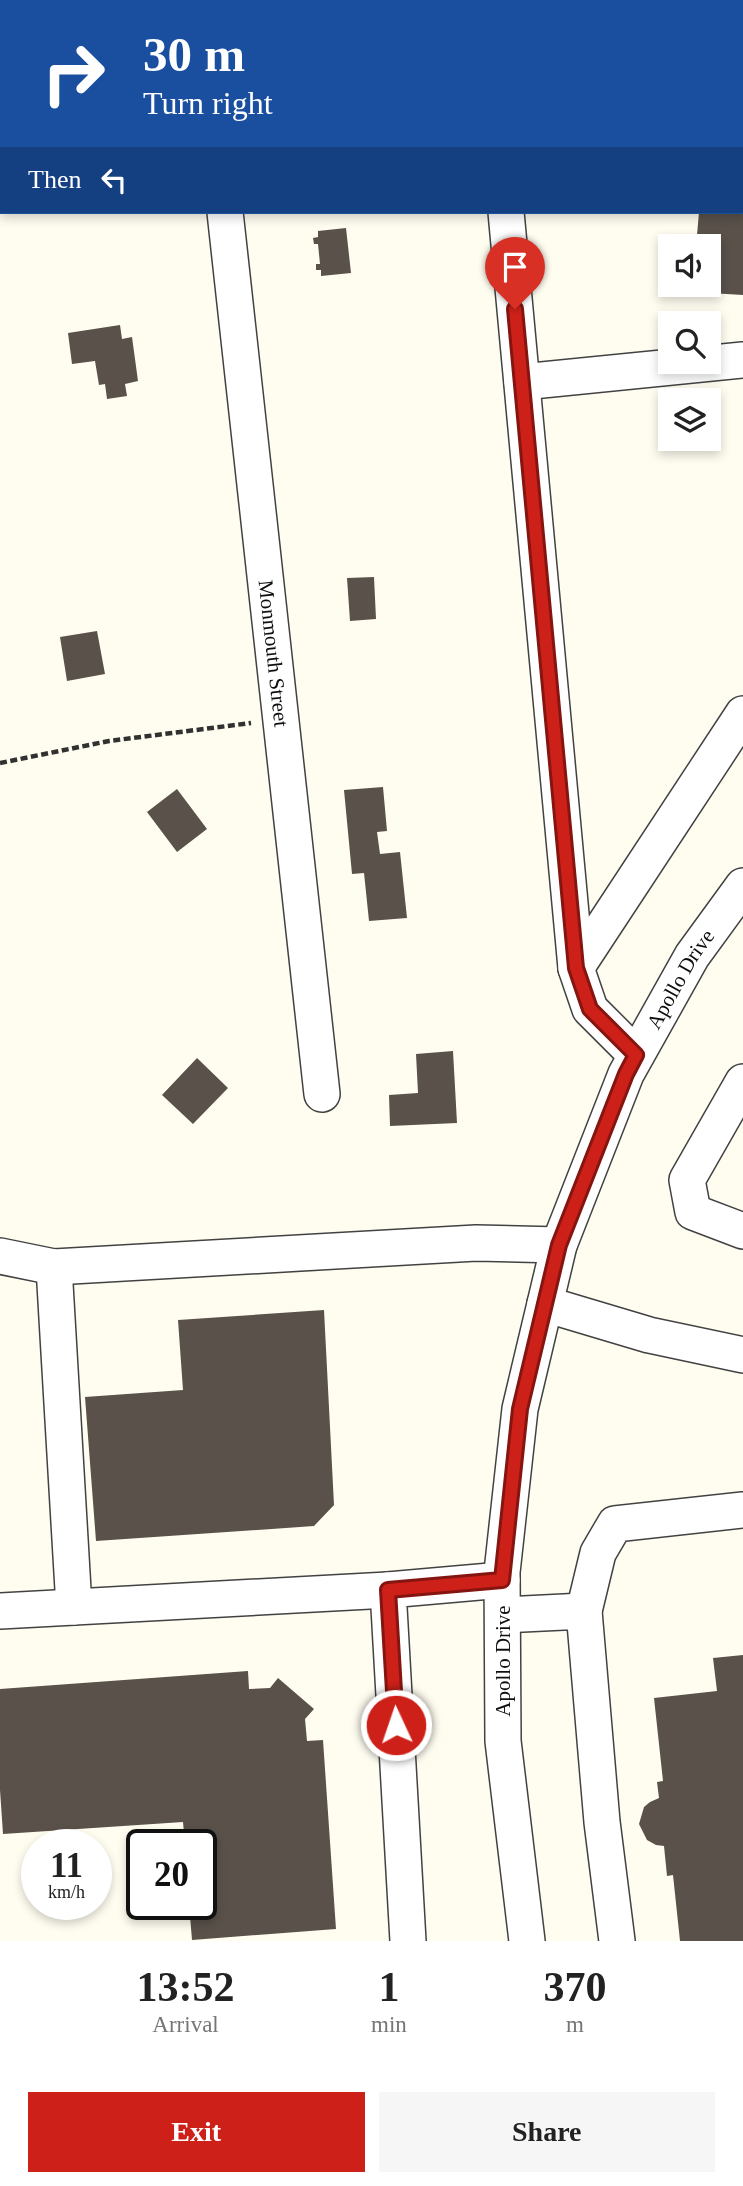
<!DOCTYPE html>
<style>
:root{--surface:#fff;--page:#f6f6f6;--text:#222;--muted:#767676;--accent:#cd2019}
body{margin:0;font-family:"Times New Roman",serif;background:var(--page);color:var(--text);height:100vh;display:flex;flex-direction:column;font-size:26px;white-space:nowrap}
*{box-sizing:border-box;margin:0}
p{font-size:23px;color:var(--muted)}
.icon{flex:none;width:38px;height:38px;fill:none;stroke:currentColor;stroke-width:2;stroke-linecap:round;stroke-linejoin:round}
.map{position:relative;height:1941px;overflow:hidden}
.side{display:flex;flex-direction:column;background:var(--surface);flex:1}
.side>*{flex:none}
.guide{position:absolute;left:0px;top:0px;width:744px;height:214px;box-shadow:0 4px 10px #0003;background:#1a4fa0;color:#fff;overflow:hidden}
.fabs{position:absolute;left:658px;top:234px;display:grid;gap:14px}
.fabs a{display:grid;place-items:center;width:63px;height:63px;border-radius:0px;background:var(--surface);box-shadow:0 4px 10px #0003;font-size:35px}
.speed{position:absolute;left:21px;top:1829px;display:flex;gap:14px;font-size:35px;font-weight:700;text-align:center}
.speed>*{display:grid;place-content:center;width:91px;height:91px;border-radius:50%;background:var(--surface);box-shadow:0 4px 10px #0003;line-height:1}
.speed small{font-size:18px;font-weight:400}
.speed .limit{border:4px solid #111;border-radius:10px;background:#fff;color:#111}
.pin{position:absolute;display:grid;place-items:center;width:60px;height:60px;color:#fff;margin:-72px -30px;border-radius:50% 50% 50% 0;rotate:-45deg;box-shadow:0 0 7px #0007}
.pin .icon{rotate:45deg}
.me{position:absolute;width:77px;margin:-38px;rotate:357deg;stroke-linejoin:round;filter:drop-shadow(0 0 5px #0008)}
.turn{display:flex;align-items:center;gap:24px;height:147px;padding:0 28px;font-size:32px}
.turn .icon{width:91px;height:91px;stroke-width:2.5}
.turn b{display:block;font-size:49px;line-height:60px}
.then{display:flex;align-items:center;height:66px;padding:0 28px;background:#0003;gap:14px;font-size:26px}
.eta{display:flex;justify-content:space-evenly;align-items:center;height:119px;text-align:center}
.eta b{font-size:42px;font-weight:600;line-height:49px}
.button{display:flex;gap:14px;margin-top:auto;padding:14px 28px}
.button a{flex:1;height:80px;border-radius:0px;background:var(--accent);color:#fff;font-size:28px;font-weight:600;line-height:80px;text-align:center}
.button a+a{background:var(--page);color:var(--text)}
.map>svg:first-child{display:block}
</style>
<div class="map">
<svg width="743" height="1941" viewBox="0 0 743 1941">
<rect width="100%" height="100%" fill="#fffdf0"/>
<!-- building -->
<path fill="#59514a" d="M699,212H743V295L693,292L694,285H709V247H696Z
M346,228L351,273L321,276V270H316V264H320L318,244H314L313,238L318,237V231Z
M120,325L122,339L132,337L138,381L125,384L127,396L107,399L105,384L99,385L95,361L72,364L68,333Z
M374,577L376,619L350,621L347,578Z
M97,631L105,674L67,681L60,637Z
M383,787L387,831L377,832L380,854L400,852L407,918L369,921L364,873L352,874L344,790Z
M177,789L207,829L177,852L147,812Z
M453,1051L457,1123L390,1126L389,1095L418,1093L416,1054Z
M197,1058L228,1088L193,1124L162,1095Z
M324,1310L334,1505L314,1526L96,1541L85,1397L183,1390L178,1320Z
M743,1655V1941H680L673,1875L667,1876L664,1846L656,1845L647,1840L639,1824L644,1807L650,1802L659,1798L657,1782L663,1781L654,1698L717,1691L713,1658Z
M248,1671L249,1689L270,1688L278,1678L314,1709L305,1719L307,1741L323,1740L336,1929L192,1940L189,1904H201V1844H185L183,1822L3,1834L0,1790V1689Z"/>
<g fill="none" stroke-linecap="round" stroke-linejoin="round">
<!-- minor casing -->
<g stroke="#424242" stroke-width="38">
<g id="minor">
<path d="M202,0V2"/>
<path d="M486,0V2"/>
<path d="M742,42H743"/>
<path id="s1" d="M225,212L322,1094"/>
<path d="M506,212L576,968L590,1009L636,1055"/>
<path d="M522,382L743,360"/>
<path d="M576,968L743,714"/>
<path d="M743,1082L687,1180L693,1212L743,1231"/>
<path d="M0,1256L54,1267L476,1243L559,1245"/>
<path d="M54,1267L74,1607"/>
<path d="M545,1304L649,1335L743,1355"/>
<path d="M0,1611L388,1590"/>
<path d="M584,1611L598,1553L615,1524L743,1510"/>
<path d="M503,1615L584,1611L602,1822L617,1941"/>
<path d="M408,1941L388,1590L502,1580"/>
<path id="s2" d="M527,1941L503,1741L502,1572L520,1409L559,1245L626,1074L692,956L743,886"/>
</g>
</g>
<!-- path -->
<path stroke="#313131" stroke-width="4.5" stroke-dasharray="7 3.5" stroke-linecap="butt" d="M0,763L109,741L251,723"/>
<!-- minor -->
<use href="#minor" stroke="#fff" stroke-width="35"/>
</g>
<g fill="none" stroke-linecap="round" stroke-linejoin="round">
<!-- route casing -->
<g stroke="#851510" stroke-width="18">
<path id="route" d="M396,1725L388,1590L502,1580L520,1409L559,1245L626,1074L636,1055L590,1009L576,968L515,309"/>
</g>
<!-- route -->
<use href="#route" stroke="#cd2019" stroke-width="12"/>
</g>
<g text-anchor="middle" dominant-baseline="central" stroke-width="7" stroke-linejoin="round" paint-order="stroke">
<!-- street labels -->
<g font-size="21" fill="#0f0f0f" stroke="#fff">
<text stroke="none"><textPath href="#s1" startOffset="444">Monmouth Street</textPath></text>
<text stroke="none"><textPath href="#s2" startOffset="996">Apollo Drive</textPath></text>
<text transform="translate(503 1661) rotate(-90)">Apollo Drive</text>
</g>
</g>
</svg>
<div class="fabs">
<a><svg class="icon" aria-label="sound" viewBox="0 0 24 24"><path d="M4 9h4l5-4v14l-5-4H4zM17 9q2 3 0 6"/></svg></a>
<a><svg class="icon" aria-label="search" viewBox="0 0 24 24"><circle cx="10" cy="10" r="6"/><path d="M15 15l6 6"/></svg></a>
<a><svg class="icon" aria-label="layers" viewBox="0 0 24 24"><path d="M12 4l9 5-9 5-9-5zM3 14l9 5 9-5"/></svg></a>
</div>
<div class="speed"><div>11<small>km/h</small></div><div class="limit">20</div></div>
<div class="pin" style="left:515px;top:309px;background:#d93025"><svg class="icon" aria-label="arrive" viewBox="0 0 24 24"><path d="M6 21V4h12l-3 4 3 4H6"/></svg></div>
<svg class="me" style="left:396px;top:1725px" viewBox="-20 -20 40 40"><circle r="17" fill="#cd2019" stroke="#fff" stroke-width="3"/><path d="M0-11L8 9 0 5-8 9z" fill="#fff"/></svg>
<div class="guide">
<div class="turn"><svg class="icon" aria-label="right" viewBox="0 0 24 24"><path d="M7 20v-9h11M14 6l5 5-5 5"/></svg><div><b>30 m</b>Turn right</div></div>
<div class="then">Then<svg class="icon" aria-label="left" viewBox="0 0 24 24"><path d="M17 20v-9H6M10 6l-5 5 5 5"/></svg></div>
</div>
</div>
<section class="side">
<div class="eta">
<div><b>13:52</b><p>Arrival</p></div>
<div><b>1</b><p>min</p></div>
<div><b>370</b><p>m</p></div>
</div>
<div class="button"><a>Exit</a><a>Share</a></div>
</section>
